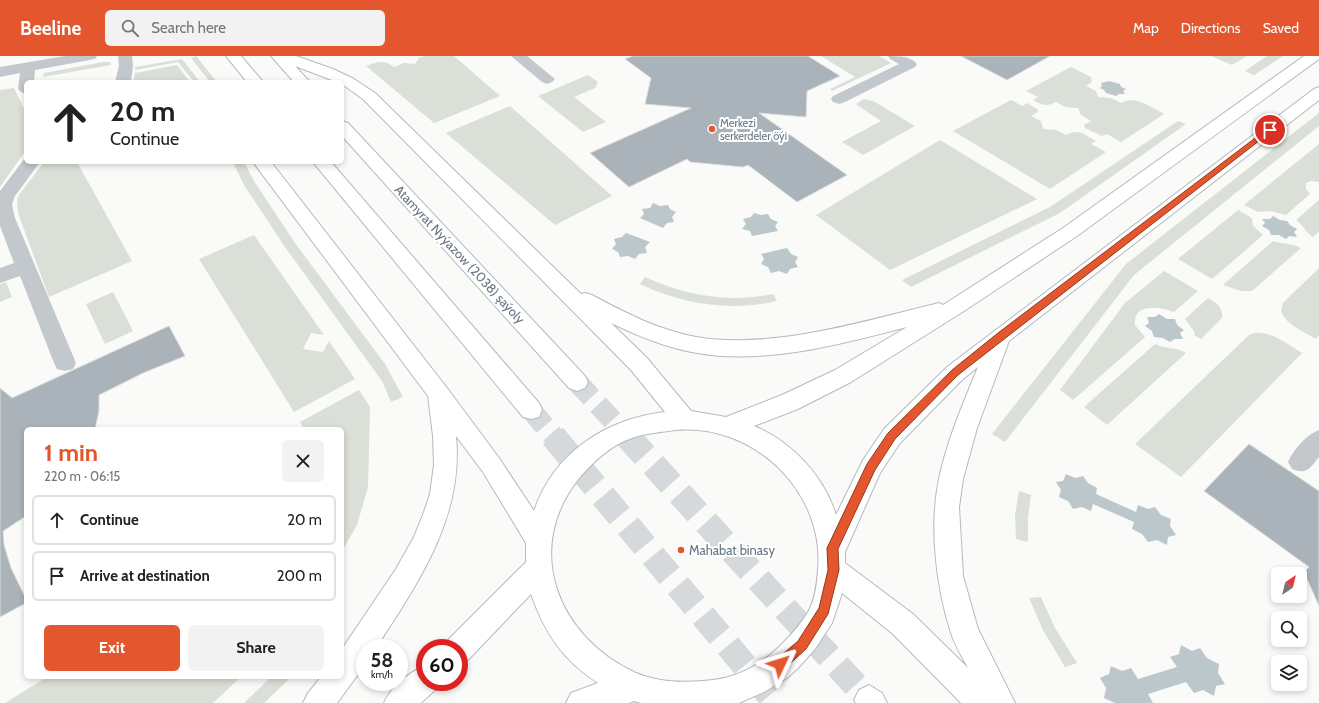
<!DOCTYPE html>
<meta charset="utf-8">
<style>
:root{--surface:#fff;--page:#f2f2f2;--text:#222;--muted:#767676;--line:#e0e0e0;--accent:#e4572e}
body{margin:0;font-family:Cabin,sans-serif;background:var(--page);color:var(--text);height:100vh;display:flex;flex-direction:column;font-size:15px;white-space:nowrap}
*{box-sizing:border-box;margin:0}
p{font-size:13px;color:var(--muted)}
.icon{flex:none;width:22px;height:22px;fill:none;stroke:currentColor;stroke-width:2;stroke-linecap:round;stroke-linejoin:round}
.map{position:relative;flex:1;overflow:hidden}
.panel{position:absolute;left:24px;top:371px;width:320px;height:252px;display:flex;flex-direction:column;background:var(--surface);border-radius:6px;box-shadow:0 2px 6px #0003}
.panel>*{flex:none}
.hud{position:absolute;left:24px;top:24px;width:320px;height:84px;border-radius:6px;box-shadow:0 2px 6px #0003;background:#fff;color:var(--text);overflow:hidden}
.needle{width:26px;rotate:35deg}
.buttons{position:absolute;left:1271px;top:511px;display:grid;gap:8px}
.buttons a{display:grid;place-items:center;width:36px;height:36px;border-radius:6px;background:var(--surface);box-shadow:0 2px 6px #0003;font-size:20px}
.speed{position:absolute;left:356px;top:583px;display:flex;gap:8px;font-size:20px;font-weight:700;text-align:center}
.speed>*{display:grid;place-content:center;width:52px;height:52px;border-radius:50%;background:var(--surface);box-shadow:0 2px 6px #0003;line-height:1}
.speed small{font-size:10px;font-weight:400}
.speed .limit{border:6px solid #d22;background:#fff;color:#111}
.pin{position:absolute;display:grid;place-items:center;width:34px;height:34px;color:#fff;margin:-17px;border:2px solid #fff;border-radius:50%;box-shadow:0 1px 4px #0007}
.me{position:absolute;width:44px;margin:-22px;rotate:49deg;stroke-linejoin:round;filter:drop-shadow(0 0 3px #0008)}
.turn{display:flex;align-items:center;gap:14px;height:84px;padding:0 20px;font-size:18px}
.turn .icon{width:52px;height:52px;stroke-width:2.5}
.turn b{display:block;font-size:28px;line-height:34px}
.round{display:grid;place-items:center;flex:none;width:42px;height:42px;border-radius:6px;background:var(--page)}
.head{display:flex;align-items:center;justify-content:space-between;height:68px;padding:0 20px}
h1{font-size:24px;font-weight:700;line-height:30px;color:var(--accent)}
.primary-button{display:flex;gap:8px;margin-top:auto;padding:8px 20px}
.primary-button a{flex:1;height:46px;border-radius:6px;background:var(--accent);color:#fff;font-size:16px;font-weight:700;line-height:46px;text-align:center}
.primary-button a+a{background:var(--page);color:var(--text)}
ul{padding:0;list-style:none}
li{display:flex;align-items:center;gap:12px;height:50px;margin:0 8px 6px;padding:0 12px;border:2px solid var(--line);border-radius:6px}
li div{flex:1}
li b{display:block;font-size:15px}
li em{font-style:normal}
header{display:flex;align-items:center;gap:24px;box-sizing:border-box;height:56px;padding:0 20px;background:var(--accent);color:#fff}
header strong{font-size:19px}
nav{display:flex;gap:22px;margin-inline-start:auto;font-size:14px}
.search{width:280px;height:36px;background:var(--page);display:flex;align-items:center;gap:10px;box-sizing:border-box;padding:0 14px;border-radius:6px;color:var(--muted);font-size:15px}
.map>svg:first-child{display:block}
</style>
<header>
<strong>Beeline</strong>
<div class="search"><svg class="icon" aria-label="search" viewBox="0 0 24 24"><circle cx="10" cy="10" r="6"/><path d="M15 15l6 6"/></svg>Search here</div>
<nav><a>Map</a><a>Directions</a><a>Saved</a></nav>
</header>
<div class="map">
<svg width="1319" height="647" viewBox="0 0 1319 647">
<rect width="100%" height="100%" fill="#fafaf8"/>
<!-- green -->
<path fill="#dadfd7" d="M196,0L217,26H210L191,2Z
M424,0H454L500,40L434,67L366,10C377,6 385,3 394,11L404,7L415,8L419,2Z
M821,0H879L891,7L832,35L830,33L855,21Z
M1211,0H1247L1232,9Z
M1267,0H1283L1254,19L1245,15Z
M182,3L200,26H194L178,6L135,14V11Z
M103,6H110L111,9L43,21L44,17Z
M177,9L190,26H133L135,17Z
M1071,11L1091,21L1092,26L1086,30L1096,35L1098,41L1111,42L1121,47C1136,39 1150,51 1164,58L1121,86L1107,78L1102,80L1085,72L1084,69L1091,65L1081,59L1078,52L1066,51L1056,46C1046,51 1042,49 1033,44L1038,41L1026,35Z
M588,19L598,26L595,32L574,41L606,66L583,76L538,40Z
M14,32L26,57V94L0,131V34Z
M864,43L873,45L915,70L863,99L842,86L881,65L857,49V47Z
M1011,44L1022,50L1027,47L1037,53L1038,56L1031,60L1041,65L1043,73L1056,74L1066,79C1079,72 1084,78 1096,85L1091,88L1106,96L1050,133L953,75Z
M510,50L612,140L555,169L446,77Z
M1319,57V70L1134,219L1005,386L992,378L1126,208Z
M1178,65L1186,68L1060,157L911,231L902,224L1050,151Z
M940,84L1037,143L890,214L816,159Z
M1319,88V126L1311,125L1306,127V133L1310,138L1286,159L1270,155L1258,156L1244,149Z
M44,106H77L132,205L49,241L18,157L17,143L19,139Z
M233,106H244L254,125L295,187L385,308L403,341L391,346L382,325L374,314L285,191L244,129Z
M1319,144V175L1313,181C1306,177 1303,169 1296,164Z
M1238,154L1252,162L1253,170L1263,179L1212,223L1178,203Z
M254,179L324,279L311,277L303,293L323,296L329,285L355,323L294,356L199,203Z
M1273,185C1282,188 1293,187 1301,192L1252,235H1241L1223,229Z
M1319,212V279L1316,283C1303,275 1286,269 1281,255L1283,247Z
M1164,215L1198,235L1174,256C1160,250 1132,247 1135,269L1145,281L1073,344L1060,334L1125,247Z
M645,221C686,240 729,247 773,238L777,245C731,256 682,248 640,228Z
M6,226L12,241L0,246V228Z
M113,236L133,275L105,288L86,248Z
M1208,242C1217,247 1223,251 1222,262L1201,283L1195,280L1194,275L1185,263Z
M1254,277C1271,275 1287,288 1302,297L1181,421L1135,388L1249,279Z
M1155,288C1165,293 1177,291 1186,297L1107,369L1084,351Z
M359,334L370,351L368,431L357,469L342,495V373H304L300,366Z
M1019,435L1031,439L1028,462V486L1016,483L1015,459Z
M1041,541L1055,572L1077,607L1065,611L1043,574L1029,542Z
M47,621H241L213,647H5Z
M271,621H291L264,647H244Z"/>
<!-- water -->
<path fill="#bbc7cb" d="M1109,25L1120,28L1121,31L1126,33L1123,35L1125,38H1119L1116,40L1106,37L1104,34L1100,32L1102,30L1101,27Z
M653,147L660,150L668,149L670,153L676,156L672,161L674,166L667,167L663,172L640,162L644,158L642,153L650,152Z
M754,157L761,159L768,158L771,163L778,166L775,170L778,175L752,180L750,175L742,173L746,168L743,163L751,161Z
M1273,160L1280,164L1287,165L1290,169L1297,173L1294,176L1297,181L1289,180L1286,183L1279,179H1271L1269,174L1262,170L1265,167L1262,163H1270Z
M626,177L650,186L645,191L647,197L639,198L635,203L628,200L620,201L618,196L612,193L616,188L614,183L622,181Z
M787,192L791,198L798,201L795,206L798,211L790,213L787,218L779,215L771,217L768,211L761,208L764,203L761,198Z
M1159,258L1167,263H1175L1177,269L1184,274L1180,277L1183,283H1175L1170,286L1163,282L1154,281L1152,275L1145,270L1149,267L1147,261H1155Z
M1066,418L1075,422L1083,420L1088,427L1097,432L1096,438L1136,456L1138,449L1148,453L1155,451L1161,459L1171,463L1170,470L1176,479L1168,481L1167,489L1157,484L1148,486L1142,478L1132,473L1134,466L1093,448L1091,455L1082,451L1073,453L1068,445L1059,441L1061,434L1056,426L1063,425Z
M1181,589L1192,595L1200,592L1207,602L1219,608L1218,617L1225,628L1216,630L1214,640L1203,634L1194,637L1186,626L1148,638L1153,647H1115L1104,642L1106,632L1100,622L1109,618L1111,610L1122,615L1131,612L1138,623L1177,611L1170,601L1179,598Z"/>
<!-- building -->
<path fill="#aab3b9" stroke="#dcdcda" d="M633,0H808L840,20L807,35L806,61L759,57L847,119L797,146L748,109L743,111L690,106L687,103L629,131L590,97L691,52L645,48L651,22L625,3Z
M961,0H1050L1007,24Z
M169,270L185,300L143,317L99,339V355L95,373H26V460L3,475L4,489L11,512L26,543V547L0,561V332L12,342Z
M1249,388L1319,435V550L1304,516L1309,511L1204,435Z"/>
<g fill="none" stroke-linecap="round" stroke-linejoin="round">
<!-- major-tunnel-far1 -->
<path stroke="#d5d9db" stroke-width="21" stroke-dasharray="21 10" stroke-linecap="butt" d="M577,326L628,381
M531,354L554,381"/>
<!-- major-tunnel -->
<path stroke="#d5d9db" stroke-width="26" stroke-dasharray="26 13" stroke-linecap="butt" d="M553,380L776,647
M627,380L869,644"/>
<!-- major casing -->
<g stroke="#b5babe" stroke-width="2">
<path id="major" d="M226,0H241L263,26H247Z
M271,0H296L333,13L354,23L375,37L581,238L585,237L592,239C625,257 659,274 696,281C772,294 865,265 939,247L943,249L1063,172L1304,0H1319V3L1077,180L964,255L851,326L798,353L754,370C791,385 824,420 836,459L863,404L884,373L947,311L1314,33L1319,31V44L1009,285L977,372L963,423L959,451L963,520L978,573L1015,647H961L893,578L842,537L832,567L815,593L797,613L787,622L764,636L739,647H641L634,645L629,647H566L571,637L598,627C563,604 545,578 531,538L469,603L459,607V592H445L449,583L526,506V487L483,416L456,380C464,461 418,527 376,592H365V609L337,647H303L308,637L321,621H342V593L396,513L414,481L424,456L430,438L434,409L433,380L428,340L253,106H271L447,332L499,402L534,455C554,396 606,363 665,356L631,314L363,43L342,28V26H337L295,10L310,26H294ZM611,267C638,280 667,292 697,297C764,309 842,288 907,271L835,314L782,339L726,361L691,355L647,302ZM978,311C963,348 947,384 939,423C929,471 936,530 951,577C955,589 962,601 968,612L913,558L845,507V496L880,417L900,387L963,323ZM676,374C754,367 825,436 818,514C817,526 816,539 811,550C805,564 792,578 781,589C763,607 739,621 713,624C688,627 659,627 636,617C557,581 522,492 580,421C594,405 611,389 632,382C646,377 662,376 676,374Z
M342,65L348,67L585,320L588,326L585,332L577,335L569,332L342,80Z
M313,106H331L539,347L542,354L539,361L531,363L523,361Z
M425,610V626H439L435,634L421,647H384C391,631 409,616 425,610Z
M869,629L882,637L887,647H856L854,644L859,634Z"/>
</g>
<!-- minor -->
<path fill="#c3c8cc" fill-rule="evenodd" d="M65,0H97L95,3L90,4L35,14L34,26H26V38L21,36L18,33L20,17L0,21V11Z
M118,0H132L133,10L131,26H115L119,10Z
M511,0H527L555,23L552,26L547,28L542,26Z
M888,0C898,0 911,0 917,8L915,11L845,46L839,48L833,46L831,43L833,40L899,8L890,3Z
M25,102L26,106H40L15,140L12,148L15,162L76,307L73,313L65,315L57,313L54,307L20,220L0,227V212L14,207L0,170V135Z
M1319,374V401C1310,412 1307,419 1292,413L1288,406C1294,393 1306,379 1319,374Z"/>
<!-- major -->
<use href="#major" fill="#fff" fill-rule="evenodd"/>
</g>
<!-- route -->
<path fill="#e4572e" stroke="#94391e" d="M1267,73L1273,74L958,319L895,383L875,414L838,493L839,514L828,558L806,593L784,613L780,614L776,613L774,608L776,604L798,585L819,552L828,514L827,492L867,408L888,377L952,314L998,277Z"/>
<!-- markers -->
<g fill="#e4572e" stroke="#fff" stroke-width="1.5">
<circle cx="712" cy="73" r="4"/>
<circle cx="681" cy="494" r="4"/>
</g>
<g text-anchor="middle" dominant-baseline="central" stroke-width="4" stroke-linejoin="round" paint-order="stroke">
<!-- far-poi labels -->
<g font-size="11" fill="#657683" stroke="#fff" text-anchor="start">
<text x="720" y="67">Merkezi<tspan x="720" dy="13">serkerdeler öýi</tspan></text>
</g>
<!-- street labels -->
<g font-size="13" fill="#657683" stroke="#fff">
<text transform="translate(460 198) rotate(47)">Atamyrat Nyýazow (2038) şaýoly</text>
</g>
<!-- poi labels -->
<g font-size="13" fill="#657683" stroke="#fff" text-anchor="start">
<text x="689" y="494">Mahabat binasy</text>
</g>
</g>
</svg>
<div class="buttons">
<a><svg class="needle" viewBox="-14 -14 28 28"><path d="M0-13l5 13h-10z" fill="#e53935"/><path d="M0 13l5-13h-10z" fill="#767676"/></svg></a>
<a><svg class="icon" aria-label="search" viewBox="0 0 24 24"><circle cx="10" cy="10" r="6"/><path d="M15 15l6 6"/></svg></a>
<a><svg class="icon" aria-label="layers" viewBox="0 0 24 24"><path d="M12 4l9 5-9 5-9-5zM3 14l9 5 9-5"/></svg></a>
</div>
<div class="speed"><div>58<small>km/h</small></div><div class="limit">60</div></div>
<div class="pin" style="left:1270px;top:74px;background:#d93025"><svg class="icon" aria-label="arrive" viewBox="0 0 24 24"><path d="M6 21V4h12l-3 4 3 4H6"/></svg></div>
<svg class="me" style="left:780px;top:608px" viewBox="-20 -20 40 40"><path d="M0-17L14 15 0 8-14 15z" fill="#e4572e" stroke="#fff" stroke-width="4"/></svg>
<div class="hud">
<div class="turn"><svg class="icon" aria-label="ahead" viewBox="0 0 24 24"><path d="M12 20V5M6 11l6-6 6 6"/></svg><div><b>20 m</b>Continue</div></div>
</div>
<section class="panel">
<div class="head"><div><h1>1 min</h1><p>220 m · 06:15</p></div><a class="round"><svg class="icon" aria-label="close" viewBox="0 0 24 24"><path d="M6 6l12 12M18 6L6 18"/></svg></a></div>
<ul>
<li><svg class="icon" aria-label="ahead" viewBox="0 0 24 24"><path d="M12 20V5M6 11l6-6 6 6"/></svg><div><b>Continue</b></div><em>20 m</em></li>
<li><svg class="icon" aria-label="arrive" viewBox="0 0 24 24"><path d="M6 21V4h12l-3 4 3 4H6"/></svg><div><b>Arrive at destination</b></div><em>200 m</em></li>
</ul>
<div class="primary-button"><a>Exit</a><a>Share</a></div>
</section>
</div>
